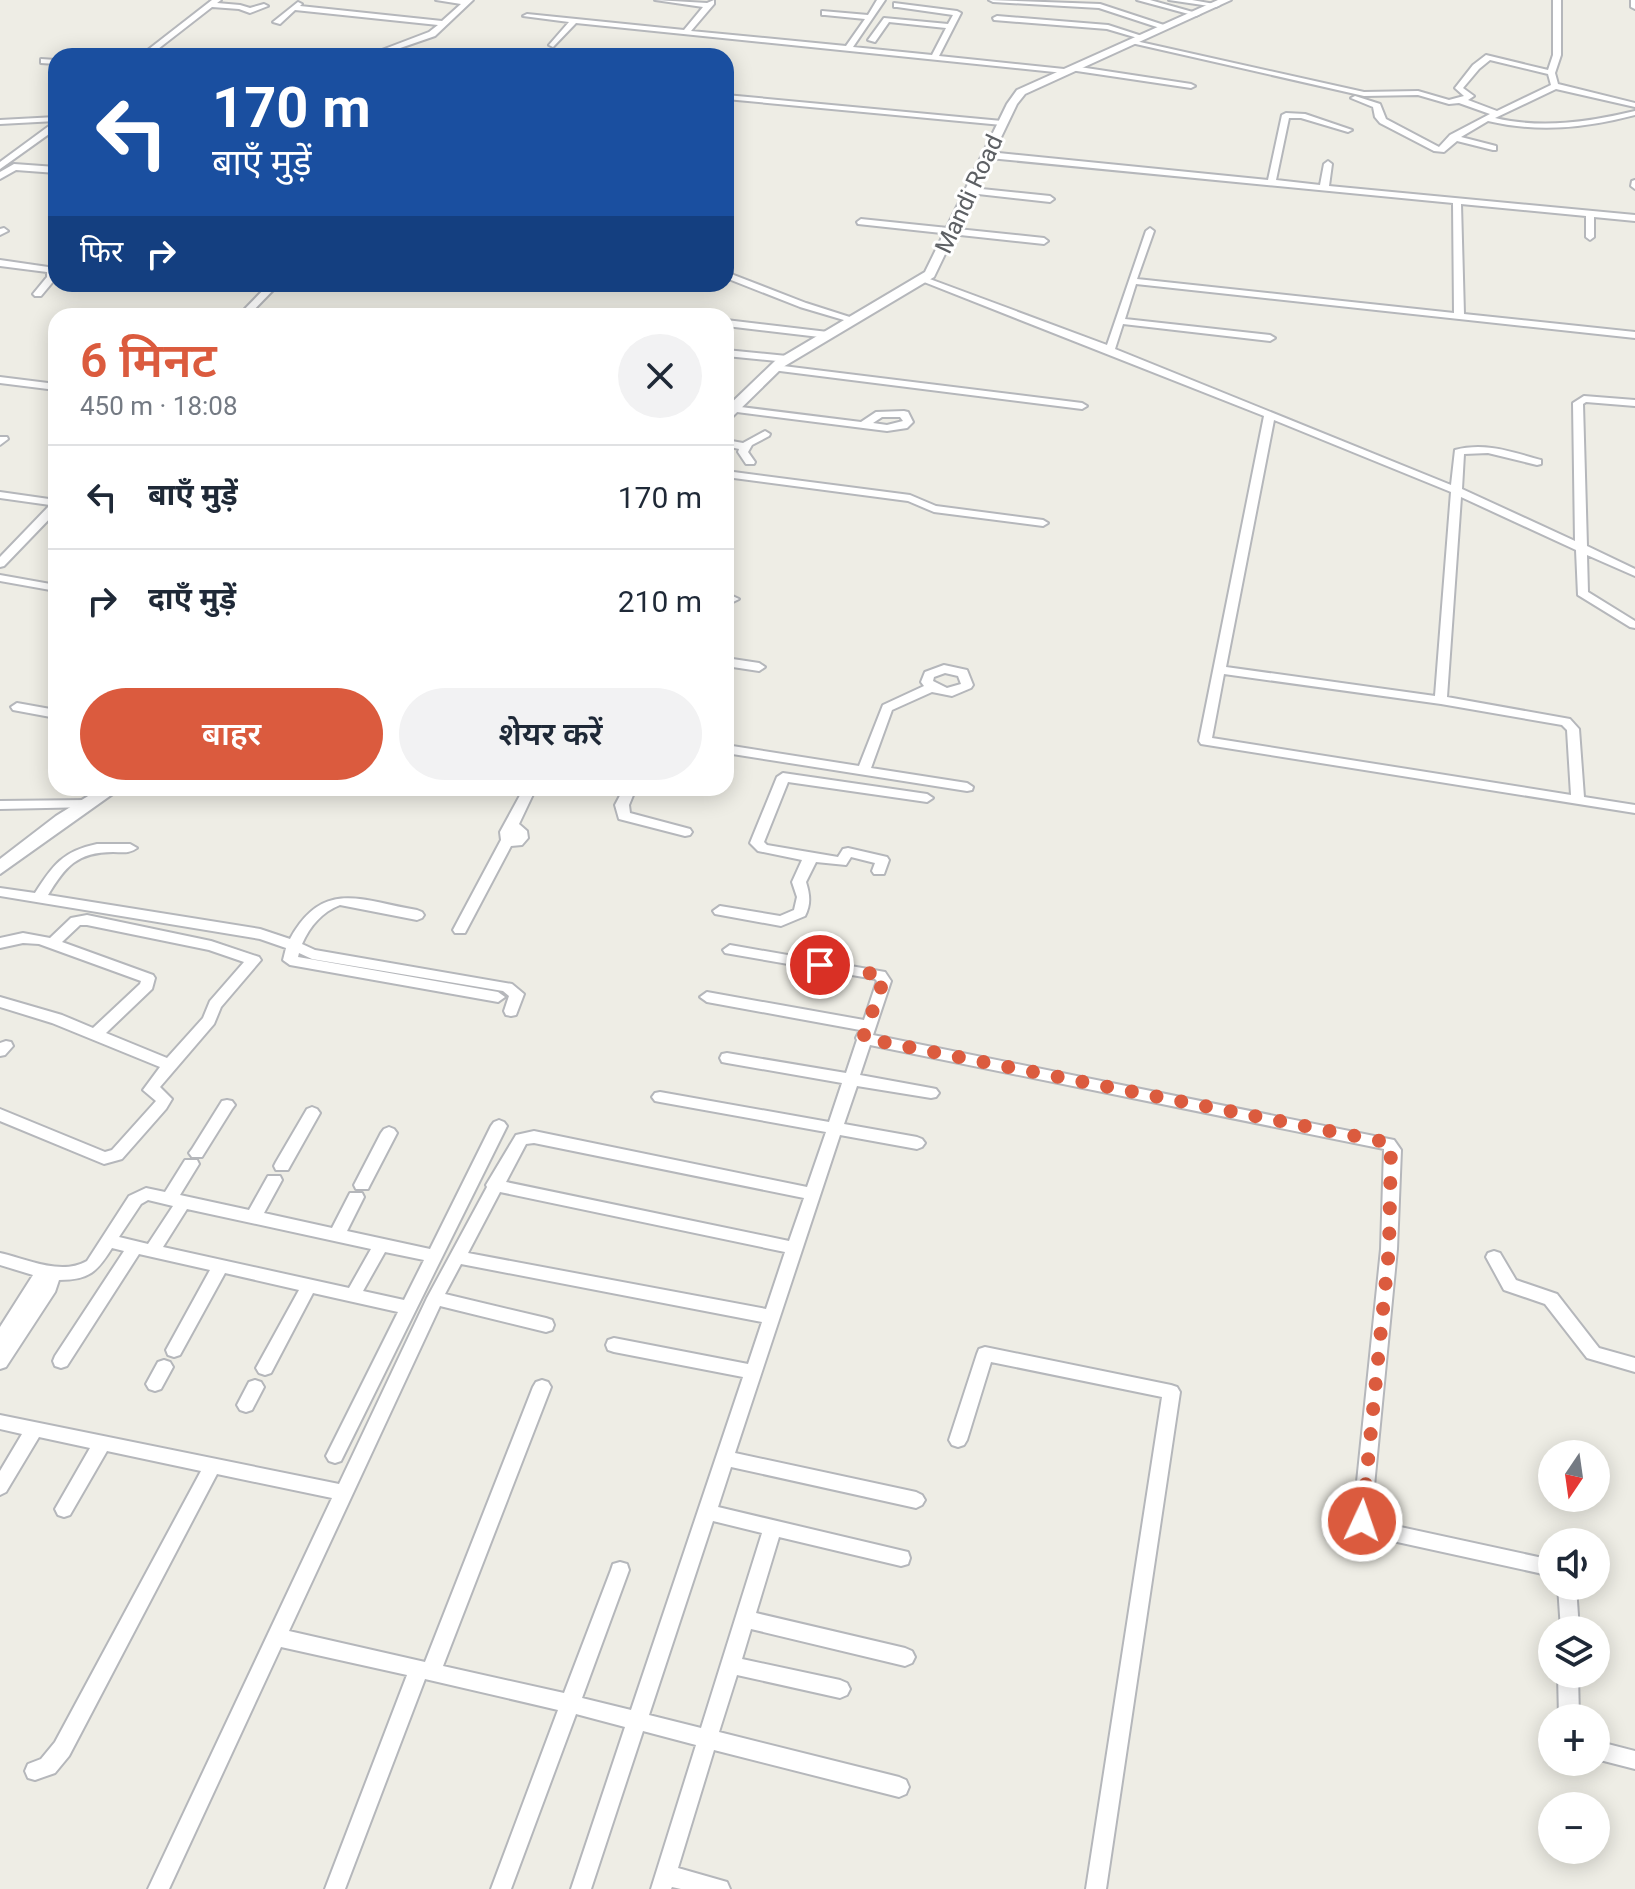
<!DOCTYPE html>
<html lang="hi">
<meta charset="utf-8">
<style>
:root{--surface:#fff;--page:#f2f2f3;--text:#1f2937;--muted:#747a83;--line:#e0e1e3;--accent:#db5b3e}
body{margin:0;font-family:Roboto,"Noto Sans Devanagari",sans-serif;background:var(--page);color:var(--text);height:100vh;display:flex;flex-direction:column;font-size:30px;white-space:nowrap}
*{box-sizing:border-box;margin:0}
p{font-size:26px;color:var(--muted)}
.icon{flex:none;width:44px;height:44px;fill:none;stroke:currentColor;stroke-width:2;stroke-linecap:round;stroke-linejoin:round}
.map{position:relative;flex:1;overflow:hidden}
.drawer{position:absolute;left:48px;top:308px;width:686px;height:488px;display:flex;flex-direction:column;background:var(--surface);border-radius:24px;box-shadow:0 4px 20px #0003}
.drawer>*{flex:none}
.top-card{position:absolute;left:48px;top:48px;width:686px;height:244px;border-radius:24px;box-shadow:0 4px 20px #0003;background:#1a4fa0;color:#fff;overflow:hidden}
.needle{width:52px;rotate:193deg}
.fabs{position:absolute;left:1538px;top:1440px;display:grid;gap:16px}
.fabs a{display:grid;place-items:center;width:72px;height:72px;border-radius:50%;background:var(--surface);box-shadow:0 4px 20px #0003;font-size:40px}
.pin{position:absolute;display:grid;place-items:center;width:68px;height:68px;color:#fff;margin:-34px;border:4px solid #fff;border-radius:50%;box-shadow:0 2px 8px #0007}
.me{position:absolute;width:88px;margin:-44px;rotate:3deg;stroke-linejoin:round;filter:drop-shadow(0 0 6px #0008)}
.turn{display:flex;align-items:center;gap:28px;height:168px;padding:0 32px;font-size:36px}
.turn .icon{width:104px;height:104px;stroke-width:2.5}
.turn b{display:block;font-size:56px;line-height:68px}
.then{display:flex;align-items:center;height:76px;padding:0 32px;background:#0003;gap:16px;font-size:30px}
.round{display:grid;place-items:center;flex:none;width:84px;height:84px;border-radius:42px;background:var(--page)}
.overview{display:flex;align-items:center;justify-content:space-between;height:136px;padding:0 32px}
h1{font-size:48px;font-weight:600;line-height:60px;color:var(--accent)}
.primary-button{display:flex;gap:16px;margin-top:auto;padding:16px 32px}
.primary-button a{flex:1;height:92px;border-radius:48px;background:var(--accent);color:#fff;font-size:32px;font-weight:600;line-height:92px;text-align:center}
.primary-button a+a{background:var(--page);color:var(--text)}
ul{padding:0;list-style:none}
li{display:flex;align-items:center;gap:24px;height:104px;padding:0 32px;border-top:2px solid var(--line)}
li div{flex:1}
li b{display:block;font-size:30px}
li em{font-style:normal}
.map>svg:first-child{display:block}
</style>
<div class="map">
<svg width="1635" height="1889" viewBox="0 0 1635 1889">
<rect width="100%" height="100%" fill="#eeede5"/>
<g fill="none" stroke-linecap="round" stroke-linejoin="round">
<!-- minor casing -->
<g stroke="#b5b7bb" stroke-width="4">
<path id="minor" d="M212,0H221L217,3L240,5L250,8L264,4L268,6L250,13L239,9L212,7L149,56H140Z
M436,0H473L435,36L377,56H366L429,32L438,25L295,10L280,24L273,22L298,2L302,4L300,6L442,21L461,4Z
M655,0L707,3L714,0V4L691,31L846,46L865,19L825,15H822V11L868,15L877,0H885L853,47L932,55L946,28L889,22L875,42L868,40L884,18L948,24L953,15L897,7H894V3L957,11L961,13L939,56L1064,69L1068,71L1064,73L576,23L553,47L549,45L569,22L523,16L527,14L684,30L703,7Z
M989,0L1100,4L1170,27L1163,29L1099,8L993,2Z
M1137,0H1150L1200,14L1196,16Z
M1169,0H1192L1220,5L1216,7Z
M1553,0H1561V55L1555,73L1558,84L1635,103V107L1556,89L1495,118C1542,129 1589,122 1635,111V115C1586,128 1538,133 1488,121L1461,137L1496,146V150H1493L1457,141L1444,152L1434,151L1380,123L1375,117L1373,107L1351,98L1355,96L1380,104L1386,119L1439,147L1450,135L1490,114L1459,103L1449,104L1418,95L1364,96L1127,42L1131,40L1364,92L1418,91L1449,100L1464,96L1455,88L1473,65L1486,55L1548,70L1553,55ZM1490,60L1548,74L1551,85L1497,111L1468,100L1474,96L1463,88L1479,69Z
M1631,0H1635V9L1631,7Z
M997,16L1108,25L1145,37L1141,39L1107,29L994,20L993,18Z
M41,59L56,60V64L41,63Z
M1073,66L1191,84L1195,86L1191,88L1070,70L1069,68Z
M726,95L1002,121L1006,123L1002,125L726,99Z
M1286,113L1305,114L1352,130L1348,132L1301,118H1289L1276,180L1320,185L1324,164L1328,161L1332,164L1329,186L1635,215V221L1594,217V237L1590,240L1586,237V216L1461,204L1464,314L1635,332V338L1136,284L1125,319L1270,335L1275,338L1270,341L1123,324L1115,349L1451,485L1455,450C1485,442 1512,452 1541,460V464L1537,465L1488,453L1464,454L1462,489L1575,541L1573,403L1584,396L1635,400V406L1586,402L1583,404L1587,546L1635,569V576L1587,555L1588,592L1635,621V628L1630,627L1578,595L1576,550L1461,497L1447,697L1570,719L1579,729L1584,797L1635,805V813L1201,744L1199,741L1264,416L919,280L927,278L1107,345L1146,231L1150,228L1154,231L1137,279L1454,313L1453,203L989,158L985,155L989,152L1268,180L1282,115ZM1274,420L1451,492L1435,696L1226,667ZM1224,674L1441,704L1562,725L1567,730L1571,795L1212,738Z
M56,117V121L0,124V120Z
M53,123H56V129L0,169V162Z
M14,164L56,167V173L16,170L0,179V172Z
M1635,180V189L1631,186L1632,181Z
M972,188L1050,196L1054,199L1050,202L969,193L968,191Z
M861,219L1044,238L1048,241L1044,244L858,224L857,222Z
M4,228L8,231L0,235V229Z
M0,260L55,268L56,278L41,296H35L33,294L47,277V272L0,266Z
M726,272L806,303L859,320L854,323L800,307L726,278Z
M269,284H279L248,316H238Z
M726,320L828,332L833,335L828,338L726,326Z
M726,350L787,356L792,359L787,362L726,356Z
M775,365L1082,403L1087,406L1082,409L772,370V366Z
M0,377L56,384V390L0,383Z
M733,406L861,422L876,412L904,411L908,412L913,422L907,428L887,431L729,411V407ZM882,417H900L903,421L887,425L873,423Z
M765,431L770,434L769,436L752,445L748,452L755,462L754,464H746L738,452L739,449L726,446V440L743,443Z
M0,437H7L8,439L0,445Z
M726,471L910,495L936,506L1043,520L1048,523L1043,526L934,512L908,501L726,477Z
M0,492L56,500V512L4,566L0,567V557L50,505L0,498Z
M0,575L56,585V591L0,581Z
M726,593L739,599L733,602L726,600Z
M726,658L759,663L765,667L759,671L726,666Z
M944,665L967,670L973,685L971,688L952,696L932,692L892,710L871,768L967,783L973,787L972,790L967,791L726,753V745L859,766L883,705L924,686L921,682L925,672ZM945,673L958,676L961,684L947,688L933,681L934,677Z
M17,703L56,710V718L13,710L11,707Z
M783,773L927,794L933,798L927,802L788,782L764,842L767,845L838,857L843,849L848,848L887,857L889,860L884,874H874L872,871L875,863L851,857L846,865L816,862L806,882C810,895 811,904 805,916L781,926L715,914L713,911L720,906L780,916L794,910L797,897L792,882L802,860L758,851L750,843L777,777Z
M524,788H536L519,824L527,831L528,838L522,845L511,846L465,933H455L453,930L501,840L500,832Z
M624,788H636L629,805L630,813L690,829L692,832L690,835L685,836L619,819L615,805Z
M87,800L93,804L92,807L0,809V801Z
M97,844H130L137,848C129,854 122,852 113,852C77,852 65,867 48,895L260,929L290,939C323,878 362,901 417,910L422,912L424,915L422,918L417,920L340,905C322,912 310,926 302,944L315,950L512,984L524,994L516,1015L511,1016L506,1015L504,1011L509,996L503,991L312,959L299,953L298,957L498,992L505,997L498,1002L290,965L283,960L286,948L260,939L0,896V888L35,893C53,865 63,851 97,844Z
M87,915L211,941L259,957L261,960L221,1007L214,1024L160,1087L172,1099L166,1109L122,1159L104,1164L0,1121V1109L105,1152L112,1150L156,1101L143,1090L160,1067L52,1023L0,1007V997L62,1015L93,1028L140,984L141,981L39,944L23,943L0,948V938L23,933L50,938L71,918ZM80,925H87L209,950L244,962L210,1001L203,1018L167,1058L106,1033L152,989L155,978L153,975L62,942Z
M730,945L885,972L891,981L873,1035L1394,1140L1401,1150L1397,1249L1371,1517L1382,1523L1552,1560V1576L1379,1538L1356,1527L1353,1521L1381,1249L1384,1149L870,1045L860,1075L931,1088L936,1089L939,1093L936,1097L931,1098L857,1086L844,1124L917,1137L922,1139L925,1143L922,1147L917,1149L840,1135L735,1453L916,1492L922,1495L925,1500L922,1505L916,1508L731,1467L718,1507L908,1552L910,1558L908,1564L901,1566L779,1537L756,1613L905,1648L912,1651L915,1657L912,1663L905,1666L751,1629L742,1659L840,1680L847,1683L850,1689L847,1695L840,1698L737,1675L719,1732L899,1777L906,1780L909,1787L906,1794L899,1797L714,1750L678,1868L727,1882L730,1889H681L672,1887L671,1889H651L696,1745L643,1731L591,1889H571L625,1727L576,1714L511,1889H491L558,1710L425,1679L345,1889H325L407,1675L281,1647L169,1889H148L332,1498L217,1474L69,1756L55,1773L35,1780L28,1778L25,1771L28,1764L41,1759L55,1742L201,1471L107,1451L70,1515L64,1517L58,1515L55,1509L90,1448L39,1437L6,1492L0,1495V1471L22,1434L0,1429V1415L339,1484L427,1298L487,1187L486,1185L516,1135L534,1131L807,1187L826,1132L660,1102L655,1101L652,1097L655,1093L660,1092L829,1122L842,1083L727,1063L722,1062L720,1058L722,1054L727,1053L846,1073L857,1040L856,1038L860,1030L707,1002L700,997L707,992L864,1020L877,981L875,979L725,953L723,950ZM534,1143L804,1198L789,1241L506,1182L526,1144ZM500,1192L785,1252L766,1309L468,1253ZM461,1264L762,1322L748,1364L614,1338L608,1340L606,1345L608,1350L614,1352L743,1377L631,1710L582,1698L629,1570L627,1564L620,1562L613,1564L611,1570L564,1693L443,1666L551,1387L548,1382L542,1380L536,1382L533,1387L425,1662L289,1631L440,1306L546,1332L552,1330L554,1325L552,1320L546,1318L445,1294ZM713,1521L762,1533L701,1728L649,1715Z
M6,1041L11,1042L13,1046L5,1055L0,1056V1043Z
M227,1100L232,1101L235,1105L232,1109L202,1157H192L189,1153L192,1149L222,1101Z
M312,1107L317,1109L320,1113L288,1170H276L274,1166L276,1162L307,1109Z
M499,1120L504,1122L507,1126L341,1461L335,1463L329,1461L326,1456L398,1312L313,1293L271,1373L265,1375L259,1373L256,1368L299,1290L225,1273L180,1355L174,1357L168,1355L166,1350L210,1270L139,1254L67,1366L61,1368L55,1366L53,1361L55,1356L124,1251L112,1248C97,1272 89,1280 59,1280L55,1292L6,1367L0,1369V1327L33,1275L0,1265V1253C27,1259 61,1276 87,1261L129,1196L146,1188L165,1192L185,1160H197L199,1164L180,1195L249,1210L268,1176H280L282,1180L264,1213L332,1228L350,1193H362L364,1197L347,1231L430,1249L491,1126L494,1122ZM148,1200L173,1206L148,1244L119,1237L141,1204ZM187,1209L371,1249L349,1288L163,1247ZM385,1252L424,1260L404,1300L363,1291Z
M389,1127L394,1129L397,1133L370,1185L368,1189H356L354,1185L381,1133L384,1129Z
M1494,1251L1500,1253L1516,1280L1557,1294L1599,1348L1635,1358V1372L1587,1358L1545,1304L1504,1290L1486,1257L1488,1253Z
M985,1347L1171,1385L1177,1387L1180,1392L1106,1889H1086L1162,1397L991,1362L967,1440L964,1445L958,1447L952,1445L949,1440L977,1354L979,1349Z
M164,1360L170,1362L173,1367L161,1389L155,1391L149,1389L146,1384L158,1362Z
M255,1380L261,1382L264,1387L252,1410L246,1412L240,1410L237,1405L249,1382Z
M1558,1586H1576L1579,1630H1561Z
M1558,1674H1578L1579,1718H1559Z
M1596,1741L1635,1751V1769L1596,1759Z"/>
</g>
<!-- tertiary casing -->
<g stroke="#b5b7bb" stroke-width="4">
<path id="tertiary" d="M1218,0H1231L1025,94L1017,104L934,277L783,367L731,418L726,419V408L775,361L925,272L1007,104L1017,90Z
M101,788H121L0,874V859L56,816Z"/>
</g>
<!-- minor -->
<use href="#minor" fill="#fff" fill-rule="evenodd"/>
<!-- tertiary -->
<use href="#tertiary" fill="#fff" fill-rule="evenodd"/>
</g>
<g fill="none" stroke-linecap="round" stroke-linejoin="round">
<!-- route -->
<path stroke="#db5b3e" stroke-width="14" stroke-dasharray="0 25.2" d="M820,965L880,975L884,979L863,1038L1385,1142L1391,1146L1389,1249L1362,1521"/>
</g>
<g text-anchor="middle" dominant-baseline="central" stroke-width="6" stroke-linejoin="round" paint-order="stroke">
<!-- far-street labels -->
<g font-size="24" fill="#5d6064" stroke="#fff">
<text transform="translate(969 194) rotate(-65)">Mandi Road</text>
</g>
</g>
</svg>
<div class="fabs">
<a><svg class="needle" viewBox="-14 -14 28 28"><path d="M0-13l5 13h-10z" fill="#e53935"/><path d="M0 13l5-13h-10z" fill="#747a83"/></svg></a>
<a><svg class="icon" aria-label="sound" viewBox="0 0 24 24"><path d="M4 9h4l5-4v14l-5-4H4zM17 9q2 3 0 6"/></svg></a>
<a><svg class="icon" aria-label="layers" viewBox="0 0 24 24"><path d="M12 4l9 5-9 5-9-5zM3 14l9 5 9-5"/></svg></a>
<a>+</a>
<a>−</a>
</div>
<div class="pin" style="left:820px;top:965px;background:#d93025"><svg class="icon" aria-label="arrive" viewBox="0 0 24 24"><path d="M6 21V4h12l-3 4 3 4H6"/></svg></div>
<svg class="me" style="left:1362px;top:1521px" viewBox="-20 -20 40 40"><circle r="17" fill="#db5b3e" stroke="#fff" stroke-width="3"/><path d="M0-11L8 9 0 5-8 9z" fill="#fff"/></svg>
<div class="top-card">
<div class="turn"><svg class="icon" aria-label="left" viewBox="0 0 24 24"><path d="M17 20v-9H6M10 6l-5 5 5 5"/></svg><div><b>170 m</b>बाएँ मुड़ें</div></div>
<div class="then">फिर<svg class="icon" aria-label="right" viewBox="0 0 24 24"><path d="M7 20v-9h11M14 6l5 5-5 5"/></svg></div>
</div>
<section class="drawer">
<div class="overview"><div><h1>6 मिनट</h1><p>450 m · 18:08</p></div><a class="round"><svg class="icon" aria-label="close" viewBox="0 0 24 24"><path d="M6 6l12 12M18 6L6 18"/></svg></a></div>
<ul>
<li><svg class="icon" aria-label="left" viewBox="0 0 24 24"><path d="M17 20v-9H6M10 6l-5 5 5 5"/></svg><div><b>बाएँ मुड़ें</b></div><em>170 m</em></li>
<li><svg class="icon" aria-label="right" viewBox="0 0 24 24"><path d="M7 20v-9h11M14 6l5 5-5 5"/></svg><div><b>दाएँ मुड़ें</b></div><em>210 m</em></li>
</ul>
<div class="primary-button"><a>बाहर</a><a>शेयर करें</a></div>
</section>
</div>
